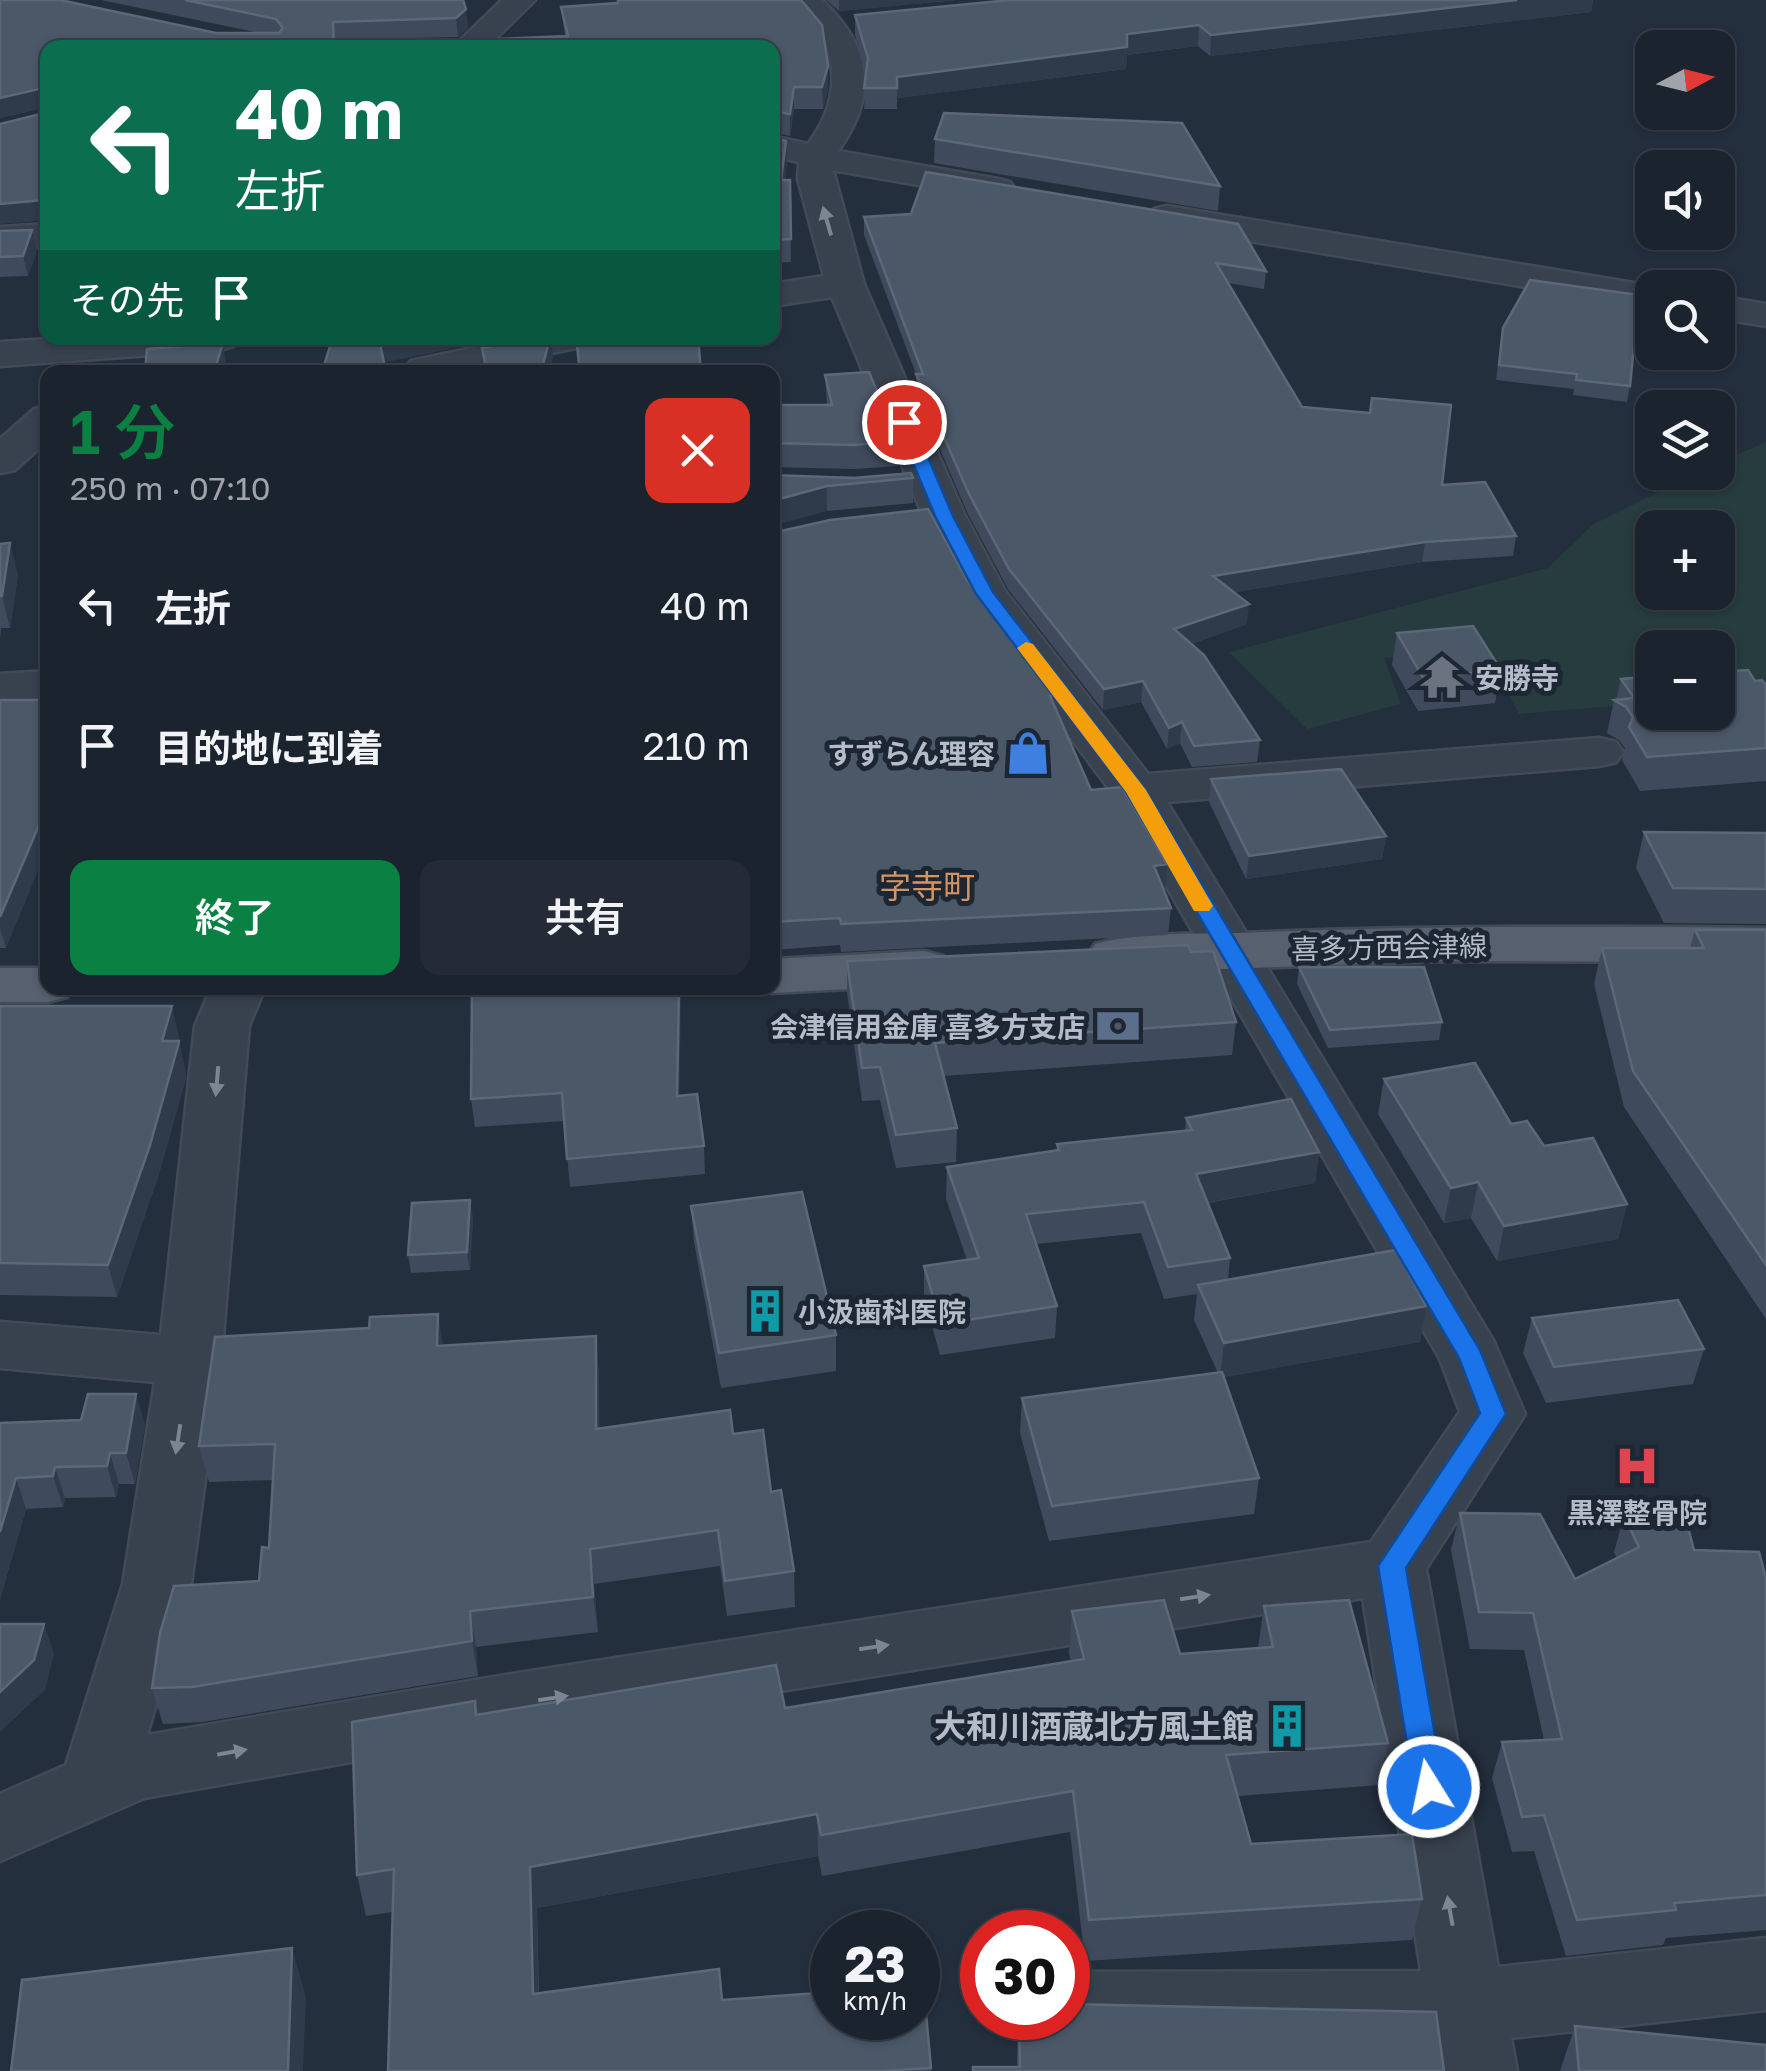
<!DOCTYPE html>
<html lang="ja">
<meta charset="utf-8">
<style>
:root{--surface:#1b232e;--page:#242b36;--text:#f1f3f6;--muted:#a0a4aa;--line:#39404a;--accent:#0b8043}
body{margin:0;font-family:"Golos Text","Noto Sans JP",sans-serif;background:var(--page);color:var(--text);height:100vh;display:flex;flex-direction:column;font-size:38px;white-space:nowrap}
*{box-sizing:border-box;margin:0}
p{font-size:32px;color:var(--muted)}
.icon{flex:none;width:55px;height:55px;fill:none;stroke:currentColor;stroke-width:2;stroke-linecap:round;stroke-linejoin:round}
.map{position:relative;flex:1;overflow:hidden}
.details{position:absolute;left:40px;top:365px;width:740px;height:630px;display:flex;flex-direction:column;background:var(--surface);border-radius:20px;box-shadow:0 2px 8px #0004,0 0 0 2px var(--line)}
.details>*{flex:none}
.banner{position:absolute;left:40px;top:40px;width:740px;height:305px;border-radius:20px;box-shadow:0 2px 8px #0004,0 0 0 2px var(--line);background:#0b6e4f;color:#fff;overflow:hidden}
.needle{width:65px;rotate:83deg}
.fabs{position:absolute;left:1635px;top:30px;display:grid;gap:20px}
.fabs a{display:grid;place-items:center;width:100px;height:100px;border-radius:20px;background:var(--surface);box-shadow:0 2px 8px #0004,0 0 0 2px var(--line);font-size:50px}
.speed{position:absolute;left:810px;top:1910px;display:flex;gap:20px;font-size:50px;font-weight:700;text-align:center}
.speed>*{display:grid;place-content:center;width:130px;height:130px;border-radius:50%;background:var(--surface);box-shadow:0 2px 8px #0004,0 0 0 2px var(--line);line-height:1}
.speed small{font-size:25px;font-weight:400}
.speed .limit{border:15px solid #d22;background:#fff;color:#111}
.pin{position:absolute;display:grid;place-items:center;width:85px;height:85px;color:#fff;margin:-42px;border:5px solid #fff;border-radius:50%;box-shadow:0 2px 10px #0007}
.me{position:absolute;width:110px;margin:-55px;rotate:350deg;stroke-linejoin:round;filter:drop-shadow(0 0 8px #0008)}
.turn{display:flex;align-items:center;gap:35px;height:210px;padding:0 30px;font-size:45px}
.turn .icon{width:130px;height:130px;stroke-width:2.5}
.turn b{display:block;font-size:70px;line-height:85px}
.then{display:flex;align-items:center;height:95px;padding:0 30px;background:#0003;gap:20px;font-size:38px}
.round{display:grid;place-items:center;flex:none;width:105px;height:105px;border-radius:20px;background:var(--page)}
.head{display:flex;align-items:center;justify-content:space-between;height:170px;padding:0 30px}
h1{font-size:60px;font-weight:600;line-height:75px;color:var(--accent)}
.action{display:flex;gap:20px;margin-top:auto;padding:20px 30px}
.action a{flex:1;height:115px;border-radius:20px;background:var(--accent);color:#fff;font-size:40px;font-weight:600;line-height:115px;text-align:center}
.action a+a{background:var(--page);color:var(--text)}
ul{padding:0;list-style:none}
li{display:flex;align-items:center;gap:30px;height:140px;padding:0 30px}
li div{flex:1}
li b{display:block;font-size:38px}
li em{font-style:normal}
.map>svg:first-child{display:block}
</style>
<div class="map">
<svg width="1766" height="2071" viewBox="0 0 1766 2071">
<rect width="100%" height="100%" fill="#242f3e"/>
<!-- green -->
<path fill="#263c3f" fill-rule="evenodd" d="M1766,442V721L1718,697V648H1652V703L1519,714L1485,651L1384,658L1401,704L1307,729L1229,652L1548,568L1592,525L1697,473L1718,472V463ZM1652,528H1718V592H1652Z"/>
<g fill="none" stroke-linecap="round" stroke-linejoin="round">
<!-- minor casing -->
<g stroke="#414a57" stroke-width="5">
<path id="minor" d="M502,0H535L486,48H452Z
M790,0H822C872,47 878,96 838,151L998,179L1010,182L1015,189L1010,196L998,199L833,170L864,284L965,516L1005,591L1148,774L1599,738L1616,742L1623,752L1616,762L1599,766L1167,802L1493,1340L1525,1414L1426,1569L1498,1967L1766,1938V2010L1511,2038L1517,2071H1437L1433,2044H1068L1040,2034L1033,2018H1068V1972L1421,1971L1363,1598L518,1733L144,1798L0,1861V1794L66,1765L123,1584L155,1382L0,1368V1322L161,1335L195,1026L211,988H265L249,1026L221,1361L191,1584L147,1735L518,1673L1371,1542L1460,1412L1440,1359L1113,794L963,594L923,516L832,297L772,306V284L824,276L798,179L799,162L772,156V136L808,144C834,110 842,67 818,30C810,19 798,11 790,0Z
M1167,206L1652,286L1659,288H1652V308L1154,225L1149,217L1154,209Z
M48,224V246L0,249V227Z
M1718,296L1766,304V326L1718,318Z
M68,338H239L234,346L220,350L0,366V342Z
M519,338H590L585,346L464,372H408L405,369L411,361Z
M48,406V440L15,470L0,473V439L34,409Z
M48,671V699L0,702V674Z"/>
</g>
<!-- major casing -->
<g stroke="#414a57" stroke-width="5">
<path id="major" d="M1685,927L1766,928V962L1440,961L1114,973L1095,968L1087,956L1095,944C1148,930 1209,935 1263,932C1404,927 1544,926 1685,927Z
M924,951L943,956L951,968L943,980L924,985L772,993L753,988H772V959Z
M0,968H48V988H73L67,997L48,1002H0Z"/>
</g>
<!-- minor -->
<use href="#minor" fill="#38414e" fill-rule="evenodd"/>
<!-- major -->
<use href="#major" fill="#56606e" fill-rule="evenodd"/>
</g>
<!-- wall -->
<path fill="#3f4b5c" d="M0,0L216,33H259L101,0H463L468,27L458,37L336,40L0,118Z
M617,0H801L828,66V88L823,109H794L790,136L773,132L772,48L565,36L561,7L617,3Z
M826,0H956L839,11Z
M1010,0H1593L1591,12L1210,56L1198,46L1127,55L1126,69L897,98V109H864L866,73L855,35V15Z
M772,137L787,163L785,180H790L791,262L772,263Z
M935,139L1220,186L1218,211L934,163Z
M911,214L1266,271L1264,289L1229,283L1302,407L1442,485L1516,536L1513,556L1422,562L1234,592L1247,624L1191,644L1260,740L1257,762L1192,767L1180,743L1167,749L1141,702L1103,710L1008,589L968,514L916,394V374L864,235V217Z
M0,231L37,250L28,276L0,277Z
M1503,328L1630,386L1627,402L1573,395L1574,389L1496,380Z
M825,375L898,441V466L854,469L772,467V405H827Z
M772,475L913,478V503L827,511Z
M772,533L967,580L1054,706L1091,790L1164,891L1171,908L1168,935L841,952L840,945L772,950Z
M0,544L18,575L10,628H1L0,639Z
M1397,633L1501,670L1495,703L1418,711L1392,665Z
M1621,679L1755,681L1766,685V781L1640,791L1622,760L1625,748L1619,740L1607,733L1614,700H1616Z
M0,700L6,948H0Z
M1211,779L1386,836L1382,859L1246,879L1209,802Z
M1644,832L1766,833V924L1664,923L1636,868Z
M1695,930H1766V1319L1624,1107L1594,984L1602,948H1690Z
M1191,952L1236,1022L1232,1055L943,1076L957,1128L956,1162L896,1168L880,1100L862,1101L847,993V961Z
M1299,967L1442,1022L1439,1040L1328,1048L1297,984Z
M472,988L679,1096L704,1146L705,1174L570,1187L564,1121L475,1127L471,1099Z
M0,1006L179,1037L178,1041L186,1073V1078L158,1177L117,1297L0,1295Z
M1384,1079L1511,1124L1544,1146L1627,1204L1618,1239L1497,1261L1471,1218L1444,1223L1378,1114Z
M1186,1118L1319,1152L1315,1183L1208,1203L1230,1258L1228,1280L1426,1306L1420,1342L1224,1377L1259,1478L1254,1514L1049,1541L1020,1433L1022,1398L1218,1373L1194,1320L1197,1294L1164,1299L1141,1233L1036,1244L1057,1306L1055,1338L940,1355L924,1297V1266L967,1260L946,1199L947,1167L1057,1150V1144L1185,1131Z
M691,1206L836,1335V1371L721,1388L694,1242Z
M473,1218L470,1270L411,1273L408,1255Z
M1532,1318L1704,1349L1693,1384L1546,1403L1523,1353Z
M443,1345L599,1372V1428L733,1434L771,1492L794,1571L795,1607L727,1616L720,1566L594,1584L598,1632L476,1647L478,1676L202,1722L163,1724L152,1688L259,1581L269,1548L273,1480L209,1482L199,1446Z
M0,1423L145,1424L135,1484H119L116,1497L65,1498L63,1507L26,1509L0,1599Z
M1460,1513L1575,1579L1617,1558L1614,1552L1624,1516L1694,1550L1766,1578V1930L1666,1938L1663,1945L1566,1956L1534,1851L1512,1852L1492,1778L1502,1742L1544,1740L1524,1650L1470,1649L1451,1550Z
M1264,1606L1388,1743L1379,1785L1237,1796L1251,1844L1422,1899L1412,1940L1085,1961L1070,1832L822,1876L818,1856L537,1908L539,1994L722,2000L832,2018L925,2002L931,2071H388L392,1912L366,1916L357,1875L478,1715L785,1708L1071,1661L1069,1653L1072,1611L1180,1654L1258,1648Z
M1436,2012L1017,2067L1018,2018Z
M1575,2026L1766,2071H1560Z"/>
<!-- shaded-wall -->
<path fill="#2f3b4b" d="M839,0H956L839,11Z
M1517,0H1593L1591,12L1210,56L1211,35Z
M466,9L468,27L458,37L456,18Z
M1199,25L1198,46L1127,55L1126,69L897,98V77L1127,34Z
M828,66V88L823,109L822,87Z
M794,87V109L790,136V114Z
M43,88L47,107L0,118V98Z
M786,141L787,163L782,202L781,180Z
M45,195L48,208L47,220L0,224V204Z
M32,230L37,250L28,276L23,256Z
M386,338H503L382,363L379,339Z
M550,338H551L553,357L549,372H541Z
M223,343L227,369L226,372H214Z
M827,486V511L772,526V501Z
M1425,542L1422,562L1211,596L1213,576Z
M10,543L18,575L10,628L2,596Z
M1249,604L1247,624L1173,650L1174,629Z
M1143,681L1141,702L1103,710L1104,689Z
M1182,722L1180,743L1167,749L1169,728Z
M48,804V847L6,948L0,928V917Z
M1386,836L1382,859L1246,879L1249,856Z
M1167,864L1165,891L1154,866Z
M679,988H681L679,1124L677,1096Z
M172,1006L179,1037L170,1073L162,1041Z
M179,1041L186,1073V1078L158,1177L117,1297L108,1265Z
M1319,1152L1315,1183L1193,1205L1196,1174Z
M1478,1182L1471,1218L1444,1223L1451,1188Z
M470,1200L473,1218L470,1270L467,1252Z
M1627,1204L1618,1239L1497,1261L1504,1226Z
M1426,1306L1420,1342L1220,1378L1224,1343Z
M438,1314L444,1350L437,1346Z
M596,1336L599,1372L600,1464L596,1429Z
M136,1394L145,1424L135,1484L126,1453Z
M110,1453L119,1484L116,1497L107,1466Z
M55,1467L65,1498L63,1507L53,1476Z
M16,1478L26,1509L0,1599V1532Z
M590,1549L594,1584L598,1632L593,1597Z
M470,1611L476,1647L478,1676L472,1641Z
M44,1624L54,1654L45,1690L0,1732V1692Z
M817,1814L818,1856L537,1908L539,2035L533,1994L530,1867Z
M292,1948L306,1997L303,2071H288Z"/>
<!-- building -->
<path fill="#4b5868" stroke="#5c6777" stroke-width="2.5" d="M0,0H60L216,33H279L283,28L276,19L185,0H463L466,9L456,18L333,22L334,48H48V92L43,88L0,98Z
M618,0H801L822,25L828,66L822,87H794L790,114L772,111V48H492L498,39L568,36L561,7L618,3Z
M1010,0H1517L1211,35L1199,25L1127,34V47L897,77V88H864L868,58L855,15Z
M48,112V195H45L43,200L0,204V124Z
M944,113L1182,123L1220,186L935,139Z
M772,137L786,141L781,180H790L791,239L772,240Z
M926,172L1238,224L1266,271L1216,263L1302,407L1370,413L1372,398L1451,405L1442,485L1485,482L1516,536L1425,542L1213,576L1249,604L1174,629L1204,655L1260,740L1194,746L1182,722L1169,728L1143,681L1104,689L1009,569L969,494L916,374H923L864,217L911,214Z
M32,230L23,256L0,257V231Z
M1530,280L1639,295L1630,386L1576,380L1577,374L1499,365L1503,328Z
M331,338H386L379,339L386,372H322L331,343Z
M532,338H550L541,372H487L482,348Z
M576,338H698L701,372H580Z
M223,343L214,372H145L147,349Z
M869,372L898,441L854,445L772,443V405H832L825,375Z
M911,473L913,478L827,486L772,501V475L854,478Z
M928,509L967,580L1055,695L1050,696L1091,790L1122,787L1167,864L1154,866L1171,908L841,924L840,918L772,922V533L830,520Z
M10,543L2,596H0V544Z
M1473,626L1501,670L1423,678L1397,633Z
M1748,670L1755,681L1762,680L1766,685V748L1647,757L1629,727L1633,717L1626,707L1614,700L1634,698L1621,679L1652,676V712H1718V672Z
M0,700H48V804L0,917Z
M1341,769L1386,836L1249,856L1211,779Z
M1644,832L1766,833V889L1673,888Z
M1695,930H1766V1265L1633,1071L1602,948H1704Z
M1188,945L1191,952L1213,951L1236,1022L935,1043L957,1128L896,1135L880,1067L862,1068L847,961Z
M1299,967H1424L1442,1022L1330,1030Z
M472,988H679L677,1096L697,1094L704,1146L567,1159L562,1093L471,1099Z
M0,1006H172L162,1041H179L178,1046L150,1145L108,1265L0,1263Z
M1475,1063L1511,1124L1527,1121L1544,1146L1593,1138L1627,1204L1504,1226L1478,1182L1451,1188L1384,1079Z
M1291,1099L1319,1152L1196,1174L1230,1258L1168,1267L1144,1202L1026,1214L1057,1306L941,1324L924,1266L979,1258L947,1167L1059,1150L1057,1144L1192,1130L1186,1118Z
M802,1192L836,1335L719,1353L691,1206Z
M470,1200L467,1252L408,1255L412,1203Z
M1396,1250L1426,1306L1224,1343L1198,1285Z
M1678,1300L1704,1349L1554,1367L1532,1318Z
M438,1314L437,1346L596,1336V1429L730,1410L733,1434L763,1430L771,1492L781,1490L794,1571L725,1581L718,1530L590,1549L593,1597L470,1611L472,1641L192,1687L152,1688L160,1633L174,1586L259,1581L262,1547L269,1548L275,1444L199,1446L215,1337L369,1328L370,1317Z
M1222,1372L1259,1478L1052,1506L1022,1398Z
M88,1394H136L126,1453H110L107,1466L55,1467L53,1476L16,1478L0,1532V1423L81,1420Z
M1460,1513L1540,1514L1575,1579L1639,1547L1624,1516H1685L1694,1550L1759,1552L1766,1578V1895L1674,1903L1676,1910L1577,1920L1544,1815L1522,1817L1502,1742L1562,1739L1533,1613L1479,1612Z
M1164,1600L1180,1654L1273,1647L1264,1606L1349,1600L1388,1743L1226,1755L1251,1844L1412,1834L1422,1899L1089,1920L1073,1791L821,1835L817,1814L530,1867L533,1994L719,1969L722,2000L832,1992V2018H918V2002H925L931,2068L880,2071H388L394,1869L357,1875L352,1722L475,1701L476,1715L776,1665L785,1708L1084,1659L1072,1611Z
M0,1624H44L34,1660L0,1692Z
M292,1948L288,2071H11L22,1980Z
M1068,2004L1436,2012L1444,2071H973V2067H1020L1019,2018H1068Z
M1575,2026L1766,2045V2071H1579Z"/>
<!-- one-way arrows -->
<defs><path id="oneway-solid" d="M-6-.8H1V-3.2L6.5 0L1 3.2V.8H-6Z" transform="scale(2.5)"/></defs>
<g fill="#7c8592">
<use href="#oneway-solid" transform="translate(827 221) rotate(-106)"/>
<use href="#oneway-solid" transform="translate(217 1081) rotate(95)"/>
<use href="#oneway-solid" transform="translate(178 1439) rotate(99)"/>
<use href="#oneway-solid" transform="translate(1195 1597) rotate(-9)"/>
<use href="#oneway-solid" transform="translate(874 1647) rotate(-9)"/>
<use href="#oneway-solid" transform="translate(553 1698) rotate(-9)"/>
<use href="#oneway-solid" transform="translate(232 1752) rotate(-10)"/>
<use href="#oneway-solid" transform="translate(1450 1911) rotate(-100)"/>
</g>
<!-- route -->
<path fill="#1a73e8" stroke="#114b97" stroke-width="2.5" d="M904,417L913,422L953,516L993,592L1146,790L1480,1350L1506,1414L1406,1568L1444,1787L1440,1796L1429,1800L1418,1796L1414,1787L1378,1566L1480,1413L1459,1358L1126,792L976,594L935,516L896,422Z"/>
<!-- slow -->
<path fill="#f59e0b" d="M1026,642L1033,644L1146,790L1213,906L1209,911H1194L1126,792L1017,648Z"/>
<!-- icons -->
<defs>
<g id="temple-bare" transform="scale(3.45)"><path d="M0-6L5-2H3V0L6.5 2.5H4V6H1.5V3h-3V6H-4V2.5H-6.5L-3 0V-2H-5Z" fill="#6b7280" stroke="#1d2633" stroke-width="2.5" paint-order="stroke"/></g>
<g id="shop-bare" transform="scale(3.45)"><path d="M-5-2.5h2.3a2.7 3.5 0 0 1 5.4 0H5L5.5 6h-11ZM-1.5-2.5h3a1.5 2.3 0 0 0-3 0Z" fill="#3f7fe0" stroke="#1d2633" stroke-width="2.5" paint-order="stroke"/></g>
<g id="bank-bare" transform="scale(3.45)"><path d="M-6-4H6V4H-6ZM0-2.3a2.3 2.3 0 1 0 0 4.6a2.3 2.3 0 1 0 0-4.6Z" fill="#5c6f8a" stroke="#1d2633" stroke-width="2.5" paint-order="stroke"/></g>
<g id="building-bare" transform="scale(3.45)"><path d="M-4-6H4V6H1V3H-1V6H-4ZM-2.5-4.3h1.7v1.8h-1.7ZM.8-4.3h1.7v1.8H.8ZM-2.5-1h1.7V.8h-1.7ZM.8-1h1.7V.8H.8Z" fill="#0f9aa8" stroke="#1d2633" stroke-width="2.5" paint-order="stroke"/></g>
<g id="hospital-bare" transform="scale(3.45)"><path d="M-5-5h3v3.5h4V-5h3V5h-3V1.5h-4V5h-3Z" fill="#e0444e" stroke="#1d2633" stroke-width="2.5" paint-order="stroke"/></g>
</defs>
<g fill-rule="evenodd">
<use href="#temple-bare" x="1442" y="677"/>
<use href="#shop-bare" x="1028" y="753"/>
<use href="#bank-bare" x="1118" y="1026"/>
<use href="#building-bare" x="765" y="1311"/>
<use href="#hospital-bare" x="1637" y="1466"/>
<use href="#building-bare" x="1287" y="1726"/>
</g>
<g text-anchor="middle" dominant-baseline="central" stroke-width="10" stroke-linejoin="round" paint-order="stroke">
<!-- poi labels -->
<g font-size="28" font-weight="bold" fill="#b4bcc9" stroke="#1d2633" text-anchor="start">
<text x="1475" y="677">安勝寺</text>
<text x="995" y="753" text-anchor="end">すずらん理容</text>
<text x="1085" y="1026" text-anchor="end">会津信用金庫 喜多方支店</text>
<text x="798" y="1311">小汲歯科医院</text>
<text x="1637" y="1512" text-anchor="middle">黒澤整骨院</text>
</g>
<!-- street labels -->
<g font-size="28" fill="#b4bcc9" stroke="#1d2633">
<text transform="translate(1389 947) rotate(-1)">喜多方西会津線</text>
</g>
<!-- quarter labels -->
<g font-size="32" fill="#d59563" stroke="#1d2633">
<text x="927" y="886">字寺町</text>
</g>
<!-- near-poi labels -->
<g font-size="32" font-weight="bold" fill="#b4bcc9" stroke="#1d2633" text-anchor="end">
<text x="1254" y="1726">大和川酒蔵北方風土館</text>
</g>
</g>
</svg>
<div class="fabs">
<a><svg class="needle" viewBox="-14 -14 28 28"><path d="M0-13l5 13h-10z" fill="#e53935"/><path d="M0 13l5-13h-10z" fill="#a0a4aa"/></svg></a>
<a><svg class="icon" aria-label="sound" viewBox="0 0 24 24"><path d="M4 9h4l5-4v14l-5-4H4zM17 9q2 3 0 6"/></svg></a>
<a><svg class="icon" aria-label="search" viewBox="0 0 24 24"><circle cx="10" cy="10" r="6"/><path d="M15 15l6 6"/></svg></a>
<a><svg class="icon" aria-label="layers" viewBox="0 0 24 24"><path d="M12 4l9 5-9 5-9-5zM3 14l9 5 9-5"/></svg></a>
<a>+</a>
<a>−</a>
</div>
<div class="speed"><div>23<small>km/h</small></div><div class="limit">30</div></div>
<div class="pin" style="left:904px;top:422px;background:#d93025"><svg class="icon" aria-label="arrive" viewBox="0 0 24 24"><path d="M6 21V4h12l-3 4 3 4H6"/></svg></div>
<svg class="me" style="left:1429px;top:1787px" viewBox="-20 -20 40 40"><circle r="17" fill="#1a73e8" stroke="#fff" stroke-width="3"/><path d="M0-11L8 9 0 5-8 9z" fill="#fff"/></svg>
<div class="banner">
<div class="turn"><svg class="icon" aria-label="left" viewBox="0 0 24 24"><path d="M17 20v-9H6M10 6l-5 5 5 5"/></svg><div><b>40 m</b>左折</div></div>
<div class="then">その先<svg class="icon" aria-label="arrive" viewBox="0 0 24 24"><path d="M6 21V4h12l-3 4 3 4H6"/></svg></div>
</div>
<section class="details">
<div class="head"><div><h1>1 分</h1><p>250 m · 07:10</p></div><a class="round" style="background:#d93025;color:#fff"><svg class="icon" aria-label="close" viewBox="0 0 24 24"><path d="M6 6l12 12M18 6L6 18"/></svg></a></div>
<ul>
<li><svg class="icon" aria-label="left" viewBox="0 0 24 24"><path d="M17 20v-9H6M10 6l-5 5 5 5"/></svg><div><b>左折</b></div><em>40 m</em></li>
<li><svg class="icon" aria-label="arrive" viewBox="0 0 24 24"><path d="M6 21V4h12l-3 4 3 4H6"/></svg><div><b>目的地に到着</b></div><em>210 m</em></li>
</ul>
<div class="action"><a>終了</a><a>共有</a></div>
</section>
</div>
